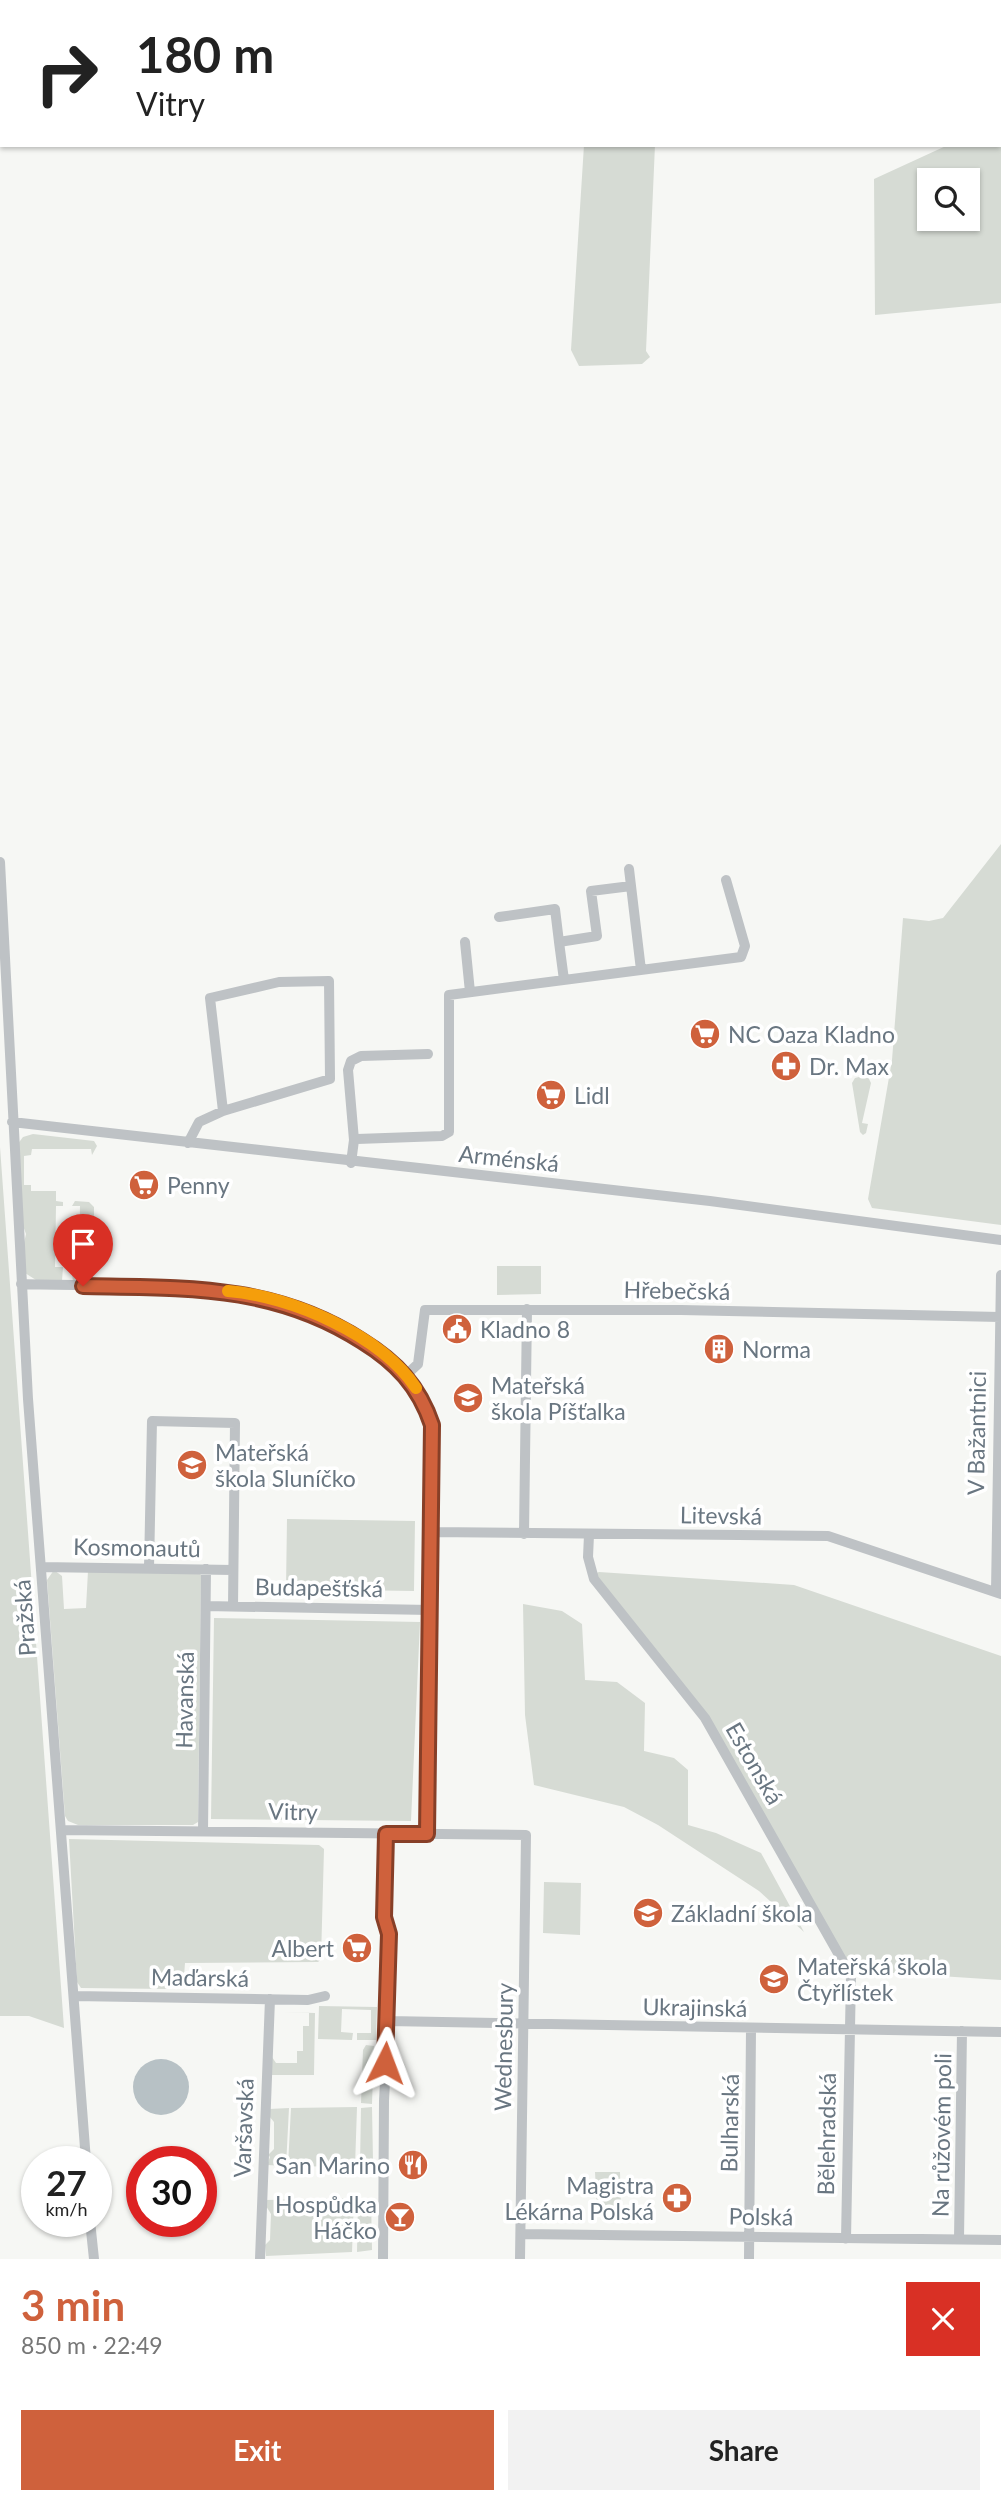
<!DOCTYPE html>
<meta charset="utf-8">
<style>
:root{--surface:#fff;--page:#f2f2f2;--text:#222;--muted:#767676;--accent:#cf613c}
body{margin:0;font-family:Lato,sans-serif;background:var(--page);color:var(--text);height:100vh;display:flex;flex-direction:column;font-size:26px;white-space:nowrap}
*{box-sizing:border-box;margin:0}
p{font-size:23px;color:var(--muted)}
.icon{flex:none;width:38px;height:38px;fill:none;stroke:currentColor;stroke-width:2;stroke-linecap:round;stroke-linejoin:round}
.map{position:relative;height:2259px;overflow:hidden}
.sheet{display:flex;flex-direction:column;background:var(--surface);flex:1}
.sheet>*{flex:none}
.banner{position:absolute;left:0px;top:0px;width:1001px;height:147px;box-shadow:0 2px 5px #0004;background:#fff;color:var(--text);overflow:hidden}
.buttons{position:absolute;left:917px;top:168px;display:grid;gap:14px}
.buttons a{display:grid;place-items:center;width:63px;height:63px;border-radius:0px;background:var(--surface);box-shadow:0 2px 5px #0004;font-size:35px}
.speed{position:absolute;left:21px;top:2146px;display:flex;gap:14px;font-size:35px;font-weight:700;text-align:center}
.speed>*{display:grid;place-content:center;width:91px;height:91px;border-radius:50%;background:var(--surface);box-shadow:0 2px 5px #0004;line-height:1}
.speed small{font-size:18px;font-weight:400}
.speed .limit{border:10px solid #d22;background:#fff;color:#111}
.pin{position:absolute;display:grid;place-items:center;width:60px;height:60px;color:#fff;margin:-72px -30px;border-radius:50% 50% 50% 0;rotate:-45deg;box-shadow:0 0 7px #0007}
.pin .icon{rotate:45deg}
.me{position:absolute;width:77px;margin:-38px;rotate:3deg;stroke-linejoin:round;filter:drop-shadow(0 0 5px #0008)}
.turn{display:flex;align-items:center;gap:24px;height:147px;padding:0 21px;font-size:32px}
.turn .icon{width:91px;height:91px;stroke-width:2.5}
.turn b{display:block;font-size:49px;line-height:60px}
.round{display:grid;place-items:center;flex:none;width:74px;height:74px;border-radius:0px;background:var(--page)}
.summary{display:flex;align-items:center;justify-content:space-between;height:119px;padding:0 21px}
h1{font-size:42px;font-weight:700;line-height:52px;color:var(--accent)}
.action{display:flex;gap:14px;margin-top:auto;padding:14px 21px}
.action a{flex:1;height:80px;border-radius:0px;background:var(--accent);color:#fff;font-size:28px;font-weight:700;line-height:80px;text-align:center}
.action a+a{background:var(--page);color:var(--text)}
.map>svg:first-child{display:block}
</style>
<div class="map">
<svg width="1001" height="2259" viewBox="0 0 1001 2259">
<rect width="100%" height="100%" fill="#f6f7f4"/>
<!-- green -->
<path fill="#d6dbd4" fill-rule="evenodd" d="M1001,121V303L875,315L874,179L948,145H999ZM968,180V219H929V180Z
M584,145H655L646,351L650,357L642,364L579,366L571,350Z
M1001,844V1225L872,1208L868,1199L892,1060L903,918L929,921L943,918Z
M867,1075L871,1083L862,1123L868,1124L866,1133L863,1135L860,1132L852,1083L855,1078Z
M33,1134L94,1141L97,1146L92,1155L91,1149H32L31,1155L24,1156V1185H31V1191H56V1201L63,1202V1206H56L55,1267H63L62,1281L36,1280L25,1273L22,1252L26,1234L20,1217L17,1145L23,1137Z
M0,1147L64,2028L29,2016H0Z
M75,1201L89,1202L94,1207V1272L88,1281H73L71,1267H79L80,1206H72Z
M497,1266H541V1294L497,1295Z
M287,1519L415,1521L414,1591L286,1589Z
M54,1570L62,1576L64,1609L86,1608L88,1571H197L201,1575L198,1822L193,1825H78L68,1821L65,1816L47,1580Z
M599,1572L794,1585L1001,1656V1980L848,1970L709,1718L594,1574Z
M523,1604L562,1611L582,1624L585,1680L617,1682L645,1703L644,1751L674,1758L688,1770V1825L716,1833L761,1853L804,1932L759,1891L658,1825L624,1807L534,1785L525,1715Z
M214,1618L420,1622L411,1821L211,1819Z
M69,1839L319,1845L324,1849L321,1959L318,1962L185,1963L184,1976L169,1975L168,1989L81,1988L77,1982Z
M544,1882L581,1883L580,1935L543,1933Z
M319,2006L377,2007L376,2040H357V2033H371V2010L342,2009L341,2032L353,2033L352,2040L318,2039Z
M282,2012L315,2013L314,2075H271L272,2057L276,2063H297V2051H303V2026H309V2013Z
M366,2045L374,2046L372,2104L361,2103L363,2050Z
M357,2107L355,2167L288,2166L291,2108Z
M372,2107L373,2161L360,2165L361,2108Z
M289,2108L286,2166L267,2165L270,2157L268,2155L274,2149V2122L269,2116V2109Z
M595,2172H620L621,2209H597Z
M354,2198L352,2252L266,2256L265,2245L270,2240L271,2214L266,2206V2200Z
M371,2198L372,2250L357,2252L358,2199Z"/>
<!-- water -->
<path fill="#b7c1c5" d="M133 2087a28 28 0 1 1 56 0a28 28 0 1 1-56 0Z"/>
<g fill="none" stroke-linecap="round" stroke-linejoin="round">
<!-- minor -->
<path stroke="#bec2c5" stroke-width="10" d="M0,862L28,1399L86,2161
M629,869L641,970
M499,917L555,909L559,942
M465,942L470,992
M564,980L559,942L597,936L591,891L631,886
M12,1122L710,1201L1001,1240
M354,1140L348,1070L351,1061L361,1056L428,1054
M188,1143L199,1122L223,1111L330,1079L329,981L279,982L210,998L223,1111
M351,1163L354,1140L357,1139L442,1136L449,1132V995L741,957L745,946L726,880
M21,1284C139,1288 259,1274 363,1341C397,1362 419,1387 432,1425L427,1834
M406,1375L418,1364L425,1310H681L1000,1317
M431,1532L828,1536L1001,1594
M524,1534L527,1309
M589,1535L588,1557L594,1579L705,1718L851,1976L846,2239
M41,1567L233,1570
M149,1568L152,1421L235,1423L233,1607
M996,1592L1001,1275
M206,1606L430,1610
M61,1830L526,1835L520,2259
M203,1831L206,1569
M74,1996L308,2000L325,1996
M388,2021L1001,2032
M90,2221L94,2259
M521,2234L1001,2240
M959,2239L962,2031
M260,2259L270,1999
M383,2259L384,2101L388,2021L386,1834
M749,2259L751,2029"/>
</g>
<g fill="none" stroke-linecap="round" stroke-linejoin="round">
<!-- route casing -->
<g stroke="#873f27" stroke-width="18">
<path id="route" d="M83,1286C184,1288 274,1284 362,1341C396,1362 419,1386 432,1425L427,1834H386L384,1917L389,1934L385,2063"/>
</g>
<!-- route -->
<use href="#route" stroke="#cf613c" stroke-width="12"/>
<!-- slow -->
<path stroke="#f59e0b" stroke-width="12" d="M228,1291C291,1296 381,1335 416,1388"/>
</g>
<!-- icons -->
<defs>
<g id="supermarket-disc" transform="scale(1.575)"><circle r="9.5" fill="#cf613c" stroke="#fff"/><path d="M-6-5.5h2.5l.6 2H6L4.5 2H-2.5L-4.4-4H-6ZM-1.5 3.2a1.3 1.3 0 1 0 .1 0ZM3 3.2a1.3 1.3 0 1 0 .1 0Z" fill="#fff"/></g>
<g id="pharmacy-disc" transform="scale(1.575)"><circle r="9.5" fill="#cf613c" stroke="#fff"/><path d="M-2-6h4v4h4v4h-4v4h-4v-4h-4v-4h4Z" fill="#fff"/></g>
<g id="civic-disc" transform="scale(1.575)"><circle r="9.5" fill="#cf613c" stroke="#fff"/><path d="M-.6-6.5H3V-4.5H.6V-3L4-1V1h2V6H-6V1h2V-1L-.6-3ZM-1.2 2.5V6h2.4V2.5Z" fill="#fff"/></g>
<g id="building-disc" transform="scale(1.575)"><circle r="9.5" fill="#cf613c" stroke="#fff"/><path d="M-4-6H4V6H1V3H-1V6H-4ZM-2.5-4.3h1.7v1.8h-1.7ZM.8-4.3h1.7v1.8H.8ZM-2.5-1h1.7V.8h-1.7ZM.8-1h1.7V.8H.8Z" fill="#fff"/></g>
<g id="school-disc" transform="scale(1.575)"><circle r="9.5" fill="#cf613c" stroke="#fff"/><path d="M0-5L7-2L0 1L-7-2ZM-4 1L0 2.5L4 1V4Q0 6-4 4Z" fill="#fff"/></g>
<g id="restaurant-disc" transform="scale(1.575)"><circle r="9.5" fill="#cf613c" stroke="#fff"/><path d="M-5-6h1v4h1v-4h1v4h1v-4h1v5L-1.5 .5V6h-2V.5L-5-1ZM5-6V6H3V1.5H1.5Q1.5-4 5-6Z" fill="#fff"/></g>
<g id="bar-disc" transform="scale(1.575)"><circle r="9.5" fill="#cf613c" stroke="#fff"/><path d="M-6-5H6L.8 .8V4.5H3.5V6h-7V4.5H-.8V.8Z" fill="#fff"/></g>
</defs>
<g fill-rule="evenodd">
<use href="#supermarket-disc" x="705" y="1034"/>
<use href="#pharmacy-disc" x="786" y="1066"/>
<use href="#supermarket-disc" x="551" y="1095"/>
<use href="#supermarket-disc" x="144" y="1185"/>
<use href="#civic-disc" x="457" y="1329"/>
<use href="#building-disc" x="719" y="1349"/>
<use href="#school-disc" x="468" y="1398"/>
<use href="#school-disc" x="192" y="1465"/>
<use href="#school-disc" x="648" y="1913"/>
<use href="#supermarket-disc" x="357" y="1948"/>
<use href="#school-disc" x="774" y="1979"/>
<use href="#restaurant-disc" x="413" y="2165"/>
<use href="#pharmacy-disc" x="677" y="2198"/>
<use href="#bar-disc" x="400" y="2217"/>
</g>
<g text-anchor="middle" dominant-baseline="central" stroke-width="7" stroke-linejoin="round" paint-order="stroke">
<!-- poi labels -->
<g font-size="23" fill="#697681" stroke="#fff" text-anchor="start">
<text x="728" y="1034">NC Oaza Kladno</text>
<text x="809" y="1066">Dr. Max</text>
<text x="574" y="1095">Lidl</text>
<text x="167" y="1185">Penny</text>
<text x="480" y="1329">Kladno 8</text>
<text x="742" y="1349">Norma</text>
<text x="491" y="1385">Mateřská<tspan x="491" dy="26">škola Píšťalka</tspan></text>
<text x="215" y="1452">Mateřská<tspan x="215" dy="26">škola Sluníčko</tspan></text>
<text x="671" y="1913">Základní škola</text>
<text x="334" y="1948" text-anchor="end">Albert</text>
<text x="797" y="1966">Mateřská škola<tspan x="797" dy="26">Čtyřlístek</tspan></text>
<text x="390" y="2165" text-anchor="end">San Marino</text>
<text x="654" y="2185" text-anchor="end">Magistra<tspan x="654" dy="26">Lékárna Polská</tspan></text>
<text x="377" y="2204" text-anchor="end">Hospůdka<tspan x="377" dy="26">Háčko</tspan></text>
</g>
<!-- street labels -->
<g font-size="23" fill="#697681" stroke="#fff">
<text transform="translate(509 1158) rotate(6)">Arménská</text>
<text transform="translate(677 1290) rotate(1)">Hřebečská</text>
<text transform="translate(976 1433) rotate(-89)">V Bažantnici</text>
<text transform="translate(721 1515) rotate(1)">Litevská</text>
<text transform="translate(137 1547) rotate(1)">Kosmonautů</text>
<text transform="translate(319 1587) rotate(1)">Budapešťská</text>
<text transform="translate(24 1618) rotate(-94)">Pražská</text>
<text transform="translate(184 1700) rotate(-89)">Havanská</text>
<text transform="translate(755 1763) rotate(60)">Estonská</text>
<text transform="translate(293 1811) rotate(1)">Vitry</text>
<text transform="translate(200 1977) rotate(1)">Maďarská</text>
<text transform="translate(695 2007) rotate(1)">Ukrajinská</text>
<text transform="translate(503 2047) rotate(-89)">Wednesbury</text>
<text transform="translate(729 2123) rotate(-89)">Bulharská</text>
<text transform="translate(243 2128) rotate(-88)">Varšavská</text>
<text transform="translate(826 2134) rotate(-89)">Bělehradská</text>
<text transform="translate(941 2135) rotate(-89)">Na růžovém poli</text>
<text transform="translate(761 2216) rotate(1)">Polská</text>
</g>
</g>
</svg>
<div class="buttons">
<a><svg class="icon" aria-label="search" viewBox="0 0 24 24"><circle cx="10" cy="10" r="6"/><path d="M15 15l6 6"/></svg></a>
</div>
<div class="speed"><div>27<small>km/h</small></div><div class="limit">30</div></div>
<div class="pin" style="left:83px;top:1286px;background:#d93025"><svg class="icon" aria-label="arrive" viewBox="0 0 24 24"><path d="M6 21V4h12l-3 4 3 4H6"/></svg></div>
<svg class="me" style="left:385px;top:2063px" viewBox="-20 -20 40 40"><path d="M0-17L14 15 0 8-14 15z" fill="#cf613c" stroke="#fff" stroke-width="4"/></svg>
<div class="banner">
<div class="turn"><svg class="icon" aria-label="right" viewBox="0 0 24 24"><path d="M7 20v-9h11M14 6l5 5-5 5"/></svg><div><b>180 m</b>Vitry</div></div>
</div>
</div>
<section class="sheet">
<div class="summary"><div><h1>3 min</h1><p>850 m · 22:49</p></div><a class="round" style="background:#d93025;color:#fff"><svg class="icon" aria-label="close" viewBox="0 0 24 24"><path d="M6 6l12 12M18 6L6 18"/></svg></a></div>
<div class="action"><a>Exit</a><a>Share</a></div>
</section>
